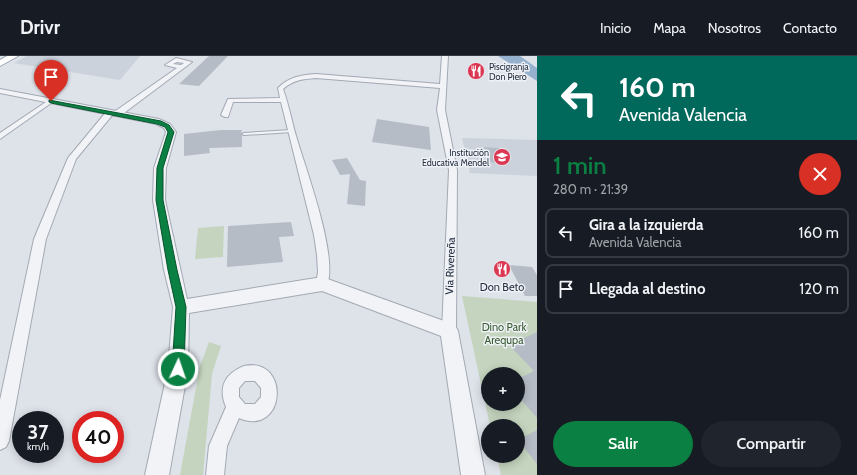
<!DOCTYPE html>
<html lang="es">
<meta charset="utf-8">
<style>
:root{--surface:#171b24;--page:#20242c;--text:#f1f3f6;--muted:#9ea1a6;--line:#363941;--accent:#0b8043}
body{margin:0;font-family:Cabin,sans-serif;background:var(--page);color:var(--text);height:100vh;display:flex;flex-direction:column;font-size:15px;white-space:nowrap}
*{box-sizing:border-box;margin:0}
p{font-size:13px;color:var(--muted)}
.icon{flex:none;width:22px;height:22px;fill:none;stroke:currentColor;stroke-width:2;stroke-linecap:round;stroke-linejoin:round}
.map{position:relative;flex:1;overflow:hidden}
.details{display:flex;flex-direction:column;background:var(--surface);width:320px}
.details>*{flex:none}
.top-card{background:#00695c;color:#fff;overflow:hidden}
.fabs{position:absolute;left:481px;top:311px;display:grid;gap:8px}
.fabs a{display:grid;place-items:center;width:44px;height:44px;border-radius:50%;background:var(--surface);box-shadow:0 2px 10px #0003;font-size:20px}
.speed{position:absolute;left:12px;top:355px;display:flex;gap:8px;font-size:20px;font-weight:700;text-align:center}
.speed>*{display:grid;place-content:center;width:52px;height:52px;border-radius:50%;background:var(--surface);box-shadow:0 2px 10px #0003;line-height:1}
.speed small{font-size:10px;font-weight:400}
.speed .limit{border:6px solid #d22;background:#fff;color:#111}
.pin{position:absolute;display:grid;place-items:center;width:34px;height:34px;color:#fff;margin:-41px -17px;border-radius:50% 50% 50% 0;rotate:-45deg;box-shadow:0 0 4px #0007}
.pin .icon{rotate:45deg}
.me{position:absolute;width:44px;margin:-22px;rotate:3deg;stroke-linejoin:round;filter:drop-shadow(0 0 3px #0008)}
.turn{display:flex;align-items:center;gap:14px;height:84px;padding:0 16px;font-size:18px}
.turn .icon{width:52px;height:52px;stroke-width:2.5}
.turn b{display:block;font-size:28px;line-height:34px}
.round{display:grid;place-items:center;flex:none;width:42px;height:42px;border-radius:21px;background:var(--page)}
.summary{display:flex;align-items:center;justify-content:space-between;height:68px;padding:0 16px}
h1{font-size:24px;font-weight:600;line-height:30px;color:var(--accent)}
.cta{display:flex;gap:8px;margin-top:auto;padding:8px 16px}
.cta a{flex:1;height:46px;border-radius:24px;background:var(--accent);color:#fff;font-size:16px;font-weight:600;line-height:46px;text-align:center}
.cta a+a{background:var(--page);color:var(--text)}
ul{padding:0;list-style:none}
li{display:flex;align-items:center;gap:12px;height:50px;margin:0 8px 6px;padding:0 8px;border:2px solid var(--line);border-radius:8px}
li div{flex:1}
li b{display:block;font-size:15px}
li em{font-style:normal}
header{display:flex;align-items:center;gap:24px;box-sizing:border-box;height:56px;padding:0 20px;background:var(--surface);border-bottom:1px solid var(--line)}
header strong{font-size:19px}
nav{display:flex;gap:22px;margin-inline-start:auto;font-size:14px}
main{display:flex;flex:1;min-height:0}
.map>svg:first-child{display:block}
</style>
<header>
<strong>Drivr</strong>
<nav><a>Inicio</a><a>Mapa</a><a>Nosotros</a><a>Contacto</a></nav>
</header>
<main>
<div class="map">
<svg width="537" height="419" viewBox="0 0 537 419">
<rect width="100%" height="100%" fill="#dee2e9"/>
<!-- built -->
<path fill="#ccd2db" d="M27,0H140L120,24L14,7Z
M462,82L537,84V120L470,117Z"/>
<!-- green -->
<path fill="#c4d4be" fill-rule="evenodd" d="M224,170L223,201L195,203L198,172Z
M462,240L537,246V419H501L497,400H518V370H490ZM488,318H518V348H488Z
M209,286L221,290L212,318L203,419H180L200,310Z"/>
<!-- water -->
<path fill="#95b1cd" d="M498,0H520L537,12V25Z"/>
<!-- building -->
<path fill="#b5bcc6" d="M209,0H228L199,30L179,28Z
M377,63L429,71L431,94L372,86Z
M221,74H242L241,77L242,80V91L209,92L210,97L184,100V78Z
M480,91L500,92L503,103L493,107L486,102Z
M347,102L360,124L366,125L365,150L347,148L350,118L340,119L332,104Z
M291,166L294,180L279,181L283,206L227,211L228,170Z
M509,209L532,211L537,219V240H525Z
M537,276V362L518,340V323L534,315L509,289Z
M537,374V408L518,384Z"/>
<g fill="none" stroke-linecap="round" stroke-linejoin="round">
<!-- service casing -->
<g stroke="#a3a9b3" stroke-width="2">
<path id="service" d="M291,74L293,75L292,76L244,79L242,78L244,77Z"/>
</g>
<!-- minor casing -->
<g stroke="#a3a9b3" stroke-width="2">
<path id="minor" d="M442,0H448L445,54L457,114L456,275L454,280L449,282L444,280L442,275L449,114L437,54L440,32L316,22C303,23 293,24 283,33C289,49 292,67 297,83C306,114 340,204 326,232L322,233L318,232L316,228L318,216L317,199L314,179L281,46H233L228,61H225L221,59L228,43L280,42L278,32C289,21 301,19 316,18L440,28Z
M176,2L192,6L120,60H114V56L177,12L165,9ZM177,6L184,7L181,9L173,8Z
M49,44L54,45L0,83V77Z
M107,55H110L114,57L76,103L46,183L9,385L6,391L0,394V344L34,183L68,102Z
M244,310C291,300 286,382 239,362L227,390L224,419H206L209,390L226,351C218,332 224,318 244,310ZM245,325H255L261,332V341L255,348H245L239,341V332Z"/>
</g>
<!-- tertiary casing -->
<g stroke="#a3a9b3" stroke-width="2">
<path id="tertiary" d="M0,33L159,63L170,68L176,76L166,112L165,144L187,243L322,221L455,269L458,275L485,419H461L441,280L322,235L189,257L188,313L169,419H145L168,313L173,251L164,214L153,144L154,112L166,76L164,72L156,68L0,37Z"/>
</g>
<!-- primary casing -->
<g stroke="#9ca7b6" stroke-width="2">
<path id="primary" d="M7,0H18L0,10V4Z"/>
</g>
<!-- service -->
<use href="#service" fill="#f1f3f7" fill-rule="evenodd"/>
<!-- minor -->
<use href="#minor" fill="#f1f3f7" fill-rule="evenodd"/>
<!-- tertiary -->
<use href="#tertiary" fill="#f1f3f7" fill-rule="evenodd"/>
<!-- primary -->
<use href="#primary" fill="#fff" fill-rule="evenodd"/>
</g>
<!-- route -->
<path fill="#0b8043" stroke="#07532c" d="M49,44L161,65L169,69L174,76L163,112V144L177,214L186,251L184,313L182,317L178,319L174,317L172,313L176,251L168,214L156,144L157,112L168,76L165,71L157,68L51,47L49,46Z"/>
<!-- icons -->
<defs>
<g id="restaurant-disc" transform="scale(0.9)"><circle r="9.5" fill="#db3652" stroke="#eef1f6"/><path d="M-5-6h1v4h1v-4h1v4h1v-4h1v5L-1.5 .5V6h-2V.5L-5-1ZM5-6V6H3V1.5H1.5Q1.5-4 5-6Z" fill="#fff"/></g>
<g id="school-disc" transform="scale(0.9)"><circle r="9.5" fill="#db3652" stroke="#eef1f6"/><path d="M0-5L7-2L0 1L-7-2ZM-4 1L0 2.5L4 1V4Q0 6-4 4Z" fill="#fff"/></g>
</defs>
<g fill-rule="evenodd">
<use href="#restaurant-disc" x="476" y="15"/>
<use href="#school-disc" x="502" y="101"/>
<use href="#restaurant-disc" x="502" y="213"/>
</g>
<g text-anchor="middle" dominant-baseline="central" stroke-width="3" stroke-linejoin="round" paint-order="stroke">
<!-- far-poi labels -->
<g font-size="9" fill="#263041" stroke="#eef1f6" text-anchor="start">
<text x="489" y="10">Piscigranja<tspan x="489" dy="10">Don Piero</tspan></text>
<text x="489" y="96" text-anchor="end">Institución<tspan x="489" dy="10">Educativa Mendel</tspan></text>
</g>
<!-- street labels -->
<g font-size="11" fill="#263041" stroke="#eef1f6">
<text transform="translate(450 210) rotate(-88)">Via Rivereña</text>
</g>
<!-- poi labels -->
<g font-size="11" fill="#263041" stroke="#eef1f6">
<text x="502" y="231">Don Beto</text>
</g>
<!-- park labels -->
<g font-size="11" fill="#3b5e32" stroke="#eef1f6">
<text x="504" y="271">Dino Park<tspan x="504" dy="13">Arequpa</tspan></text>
</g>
</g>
</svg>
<div class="fabs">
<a>+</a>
<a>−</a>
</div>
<div class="speed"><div>37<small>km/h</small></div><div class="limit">40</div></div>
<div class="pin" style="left:51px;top:45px;background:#d93025"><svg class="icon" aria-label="arrive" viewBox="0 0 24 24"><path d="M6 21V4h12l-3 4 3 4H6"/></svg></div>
<svg class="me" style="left:178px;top:313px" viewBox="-20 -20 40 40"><circle r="17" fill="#0b8043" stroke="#fff" stroke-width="3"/><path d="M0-11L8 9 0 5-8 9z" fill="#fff"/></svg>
</div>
<section class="details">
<div class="top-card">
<div class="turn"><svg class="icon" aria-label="left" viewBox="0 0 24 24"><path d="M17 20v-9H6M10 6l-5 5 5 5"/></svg><div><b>160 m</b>Avenida Valencia</div></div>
</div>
<div class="summary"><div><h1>1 min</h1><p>280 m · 21:39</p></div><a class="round" style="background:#d93025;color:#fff"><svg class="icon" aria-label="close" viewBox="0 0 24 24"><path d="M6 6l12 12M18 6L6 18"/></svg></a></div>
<ul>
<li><svg class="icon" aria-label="left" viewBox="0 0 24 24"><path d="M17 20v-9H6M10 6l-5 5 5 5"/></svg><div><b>Gira a la izquierda</b><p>Avenida Valencia</p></div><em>160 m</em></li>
<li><svg class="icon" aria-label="arrive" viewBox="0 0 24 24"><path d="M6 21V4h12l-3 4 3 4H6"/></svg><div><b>Llegada al destino</b></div><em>120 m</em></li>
</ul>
<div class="cta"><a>Salir</a><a>Compartir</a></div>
</section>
</main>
